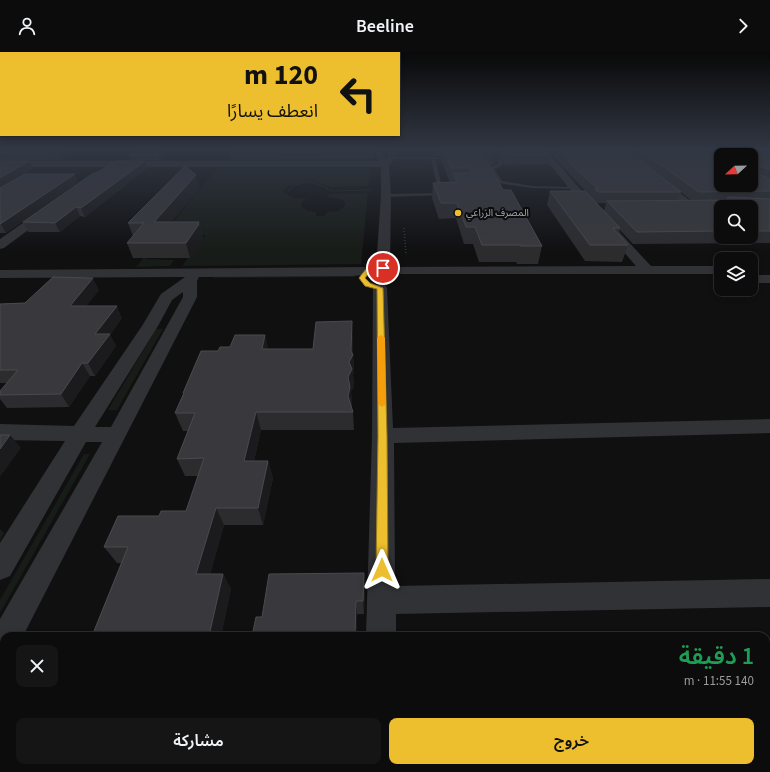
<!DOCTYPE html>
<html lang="ar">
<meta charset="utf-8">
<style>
:root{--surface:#0c0c0d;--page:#151516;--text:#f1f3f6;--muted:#9a9b9d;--line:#2c2c2e;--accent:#edbe2d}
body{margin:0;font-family:"Source Sans 3","Noto Sans Arabic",sans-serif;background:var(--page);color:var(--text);direction:rtl;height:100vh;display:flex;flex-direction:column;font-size:15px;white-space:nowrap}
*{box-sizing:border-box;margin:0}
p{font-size:13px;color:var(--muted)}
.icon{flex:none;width:22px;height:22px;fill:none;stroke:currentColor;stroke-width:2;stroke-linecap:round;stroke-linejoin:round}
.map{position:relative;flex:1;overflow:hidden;direction:ltr}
.details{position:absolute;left:0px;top:580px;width:770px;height:140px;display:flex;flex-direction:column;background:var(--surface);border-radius:12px 12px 0 0;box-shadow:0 2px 6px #0003,0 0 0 1px var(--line);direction:rtl}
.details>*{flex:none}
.guide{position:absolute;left:0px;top:0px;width:400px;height:84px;box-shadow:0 2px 6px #0003,0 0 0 1px var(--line);direction:rtl;background:#edbe2d;color:#111;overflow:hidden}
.needle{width:26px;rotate:248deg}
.fabs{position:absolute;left:714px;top:96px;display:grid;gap:8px}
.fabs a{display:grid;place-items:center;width:44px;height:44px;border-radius:8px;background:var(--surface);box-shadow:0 2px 6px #0003,0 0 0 1px var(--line);font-size:20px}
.pin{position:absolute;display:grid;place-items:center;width:34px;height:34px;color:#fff;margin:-17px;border:2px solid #fff;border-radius:50%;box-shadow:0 1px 4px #0007}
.me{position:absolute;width:44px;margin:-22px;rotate:0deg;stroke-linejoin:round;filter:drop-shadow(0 0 3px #0008)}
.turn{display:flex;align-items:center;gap:14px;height:84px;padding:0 16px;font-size:18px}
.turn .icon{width:52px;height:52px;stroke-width:2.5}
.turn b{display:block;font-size:28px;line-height:34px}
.round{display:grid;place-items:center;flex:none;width:42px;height:42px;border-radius:8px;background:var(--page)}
.overview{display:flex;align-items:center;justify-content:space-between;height:68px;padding:0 16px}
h1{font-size:24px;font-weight:600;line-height:30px;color:#1e9e55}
.cta{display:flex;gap:8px;margin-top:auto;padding:8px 16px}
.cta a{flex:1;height:46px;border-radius:8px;background:var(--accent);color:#111;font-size:16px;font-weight:600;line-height:46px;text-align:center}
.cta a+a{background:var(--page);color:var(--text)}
header{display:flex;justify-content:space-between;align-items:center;height:52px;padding:0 16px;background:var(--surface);font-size:18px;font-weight:600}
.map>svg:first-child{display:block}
</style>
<header><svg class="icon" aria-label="forward" viewBox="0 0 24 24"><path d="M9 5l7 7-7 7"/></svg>Beeline<svg class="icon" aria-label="person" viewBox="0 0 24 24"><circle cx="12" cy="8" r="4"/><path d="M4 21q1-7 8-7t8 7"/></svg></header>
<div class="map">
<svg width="770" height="720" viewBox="0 0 770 720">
<rect width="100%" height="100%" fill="#101011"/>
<!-- green -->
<path fill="#171c18" d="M217,116H363L370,118L368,134L330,135L317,130H303L286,135L283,140L294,146H306L301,151L302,155L308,159L316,160V164H325L327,160L338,159L344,155L345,151L343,148L327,145L328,142L368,141L361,212L182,214L206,183L163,184L145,207L174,208L170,214L136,215Z
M355,223V225L213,226L215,224Z
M156,277H163L117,358H108Z
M84,402H90L0,561V548Z"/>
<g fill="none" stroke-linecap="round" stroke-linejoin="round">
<!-- path-far1 -->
<path stroke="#37383d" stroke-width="1" stroke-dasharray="1 1.5" stroke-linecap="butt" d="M288,139C298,126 320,130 331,139L371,138"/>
<!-- path -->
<path stroke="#37383d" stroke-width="1.5" stroke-dasharray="1 2" stroke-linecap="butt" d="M404,176L406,203"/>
<!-- service -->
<path fill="#313236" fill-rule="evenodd" d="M390,105H455L457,106L435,107L444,143L386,145L383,143L384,142L439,141L431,107H392Z
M485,105L501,106L503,113L494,117L502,129L532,134L576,135L578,136L576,137L532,136L498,131L489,116L499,111L497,107H483Z"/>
<!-- minor -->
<path fill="#313236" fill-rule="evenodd" d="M380,98L384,101L386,107L388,105V98H396V106L389,113L391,143L390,216L388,219H378L376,216L381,143V115H0V109H379L376,105V101Z
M538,98H546L595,154L651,214H721V222H392L390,219L392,216L397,215L636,214L587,158Z
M613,98H622L696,153L697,155L696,157H688Z
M47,156L52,159L51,161L4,196L0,197V187L43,157Z
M368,215L373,216L375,219L373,222L352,224L199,225L197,229V245L23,584H4V598L0,596V567L102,390H86L10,524L0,528V491L65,389L0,388V372L74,374L142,274L161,242L185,225L0,226V218ZM183,240V245L111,375H95L158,274L172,248Z
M751,223H770V231H751Z
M380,232L385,233L387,236L393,376L770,367V381L394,391L395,534L770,527V555L396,562V584H366L372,384L373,236L375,233Z
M361,716H397V720H361Z"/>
</g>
<!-- wall -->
<path fill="#2c2c2f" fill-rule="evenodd" d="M0,98H80L64,108H0Z
M137,98H172L159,108H131L129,103Z
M230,98H377L374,107L230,108L229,99Z
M429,98H546L550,103L548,112L504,113L502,106L498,104L497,110L492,113H489L503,138L542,194L538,212H517L516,210H479L473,192H464L456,166L439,167L432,146L433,131L450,130L441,108V104H431Z
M548,98H770V191L633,192L620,178L618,182L628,193L622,210L585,209L547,153L550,139L592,146L574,127ZM721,103H751L721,133ZM681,140L692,149H678ZM597,151H606L604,159ZM721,155H751V185H721Z
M0,109H29L33,116L13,128L78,130L6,181H0Z
M145,109L147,116L85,165L80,164L60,180H28L23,170Z
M200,136L171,170H199L203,186L190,206H133L127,191L133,184L128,171Z
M99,238L86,254L122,266L110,283L116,294L95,324H90L69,355L7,356L0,347V339L7,331H0V252L25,251Z
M353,286V303L354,320L353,322L354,334L351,340L352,352L351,354L353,360L354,378H261L254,409H268L273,426L263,473H224L210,522H223L231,537L221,584H92L121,511H117L104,495L159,464L186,459L198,424H185L177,407L188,379H183L175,361L183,342V341L268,297H313Z
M364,521L365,535L364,562L262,565Z
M271,716H359V718L343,719Z"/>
<!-- shaded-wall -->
<path fill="#1b1b1d" d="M64,98H80L64,108L60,100Z
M165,98H172L159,108L158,103Z
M374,98H377L374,107Z
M497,98H499L497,110L492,113L494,99Z
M29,109L33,116L0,136V126Z
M145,109L147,116L85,165L81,156Z
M75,122L78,130L6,181L1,172Z
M196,123L200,136L159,184L154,170Z
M76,155L80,164L60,180L55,171Z
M199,170L203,186L190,206L186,191Z
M93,226L99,238L77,266L70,254Z
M117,254L122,266L110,283L116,294L95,324L88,311L95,282Z
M352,269L353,286V303L354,320L353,322L354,334L351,340L352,352L349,360L348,344V325L351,299Z
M265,283L269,300L262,297Z
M82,311L90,324L69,355L61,342Z
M256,360L261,378L250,427L244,409Z
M10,383L21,396L0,425V397Z
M268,409L273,426L263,473L258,456Z
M216,456L224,473L206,538L196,522Z
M0,477L4,481L0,488Z
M364,521L365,535L364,562L363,549Z
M223,522L231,537L221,584H209Z
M356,549L357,562V584H355Z
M187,716H201L200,720H186Z
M340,716H342L343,720H340Z"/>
<!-- building -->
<path fill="#39393d" stroke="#494a4f" d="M0,98H64L60,100L0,101Z
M137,98H165L158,103H129Z
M230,98H374V99H229Z
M443,98H497L494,99L482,100L503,138H511L542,194H521L520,193H482L475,175H466L457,151H441L433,131L457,130L453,121H471L472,120L469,116H451Z
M504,98H546L550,103H506Z
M558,98H626L681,140H598L595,137H598L576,117Z
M640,98H714L724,103H721V133H751V103H727L726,98H770V118L755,112L756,121L770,127V139L699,140Z
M0,109H29L0,126Z
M115,109H145L81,156L76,155L55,171L23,170L92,122L100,119Z
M185,114L196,123L154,170H199L198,172H199L186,191H127L144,171H128Z
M25,122H75L0,172V136Z
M550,139H585L620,176H613L628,193H590Z
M728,145L770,147V179H751V155H721V179L637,180L607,149L727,148Z
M53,225L93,226L70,254H117L95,282H110L88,311H82L61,342L0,343V339L18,318H0V252L25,251Z
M352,269L351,299L353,303L349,310L352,317L348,325L350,335L348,344L353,360H256L244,409H268L258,456H216L196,522H223L209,584H92L128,495H104L118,464H159L161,459H186L204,406L177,407L195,361H175L184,341H183L201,299H218L220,295H230L235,283H265L262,297H313L316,270Z
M0,383H10L0,397Z
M364,521L363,549H356L355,584H252L256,565H262L269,522Z
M9,716H187L186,720H8Z
M271,716H340V720H271Z"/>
<!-- sky -->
<linearGradient id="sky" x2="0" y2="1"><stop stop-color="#090909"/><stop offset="0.49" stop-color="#313743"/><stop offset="1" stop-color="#313743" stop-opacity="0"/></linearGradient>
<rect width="770" height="199" fill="url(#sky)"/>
<!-- route -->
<path fill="#edbe2d" stroke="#9a7c1d" d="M383,214L386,216V217L370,220L365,226L370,231L383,236L387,384L388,518L386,523L382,524L377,523L376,518L378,384L377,237L365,234L359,226L366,217Z"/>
<!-- slow -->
<path fill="#f59e0b" d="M381,283L385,286L386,352L382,355L378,352L377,286Z"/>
<!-- markers -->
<circle fill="#edbe2d" stroke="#0b0b0c" stroke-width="1.5" cx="458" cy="161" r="4"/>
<g text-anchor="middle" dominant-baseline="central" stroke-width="4" stroke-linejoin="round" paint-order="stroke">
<!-- far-poi labels -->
<g font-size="10" fill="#a2a5b2" stroke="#0b0b0c" text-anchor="start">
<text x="466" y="161">المصرف الزراعي</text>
</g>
</g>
</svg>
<div class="fabs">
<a><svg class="needle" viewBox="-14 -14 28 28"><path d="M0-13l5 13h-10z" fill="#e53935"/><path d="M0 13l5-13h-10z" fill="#9a9b9d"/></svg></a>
<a><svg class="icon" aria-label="search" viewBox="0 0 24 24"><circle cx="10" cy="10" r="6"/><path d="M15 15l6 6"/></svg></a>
<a><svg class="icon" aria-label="layers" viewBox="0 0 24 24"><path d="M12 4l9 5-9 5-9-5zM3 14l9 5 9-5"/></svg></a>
</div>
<div class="pin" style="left:383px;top:216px;background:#d93025"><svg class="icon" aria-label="arrive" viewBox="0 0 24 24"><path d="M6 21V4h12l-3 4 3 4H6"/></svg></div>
<svg class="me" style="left:382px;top:518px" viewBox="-20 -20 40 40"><path d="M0-17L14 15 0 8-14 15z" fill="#edbe2d" stroke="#fff" stroke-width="4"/></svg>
<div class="guide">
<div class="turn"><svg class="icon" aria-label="left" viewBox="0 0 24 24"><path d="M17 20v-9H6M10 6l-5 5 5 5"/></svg><div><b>120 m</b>انعطف يسارًا</div></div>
</div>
<section class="details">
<div class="overview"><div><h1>1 دقيقة</h1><p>140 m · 11:55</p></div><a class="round"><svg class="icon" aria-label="close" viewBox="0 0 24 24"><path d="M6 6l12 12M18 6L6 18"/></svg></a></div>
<div class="cta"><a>خروج</a><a>مشاركة</a></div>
</section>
</div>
